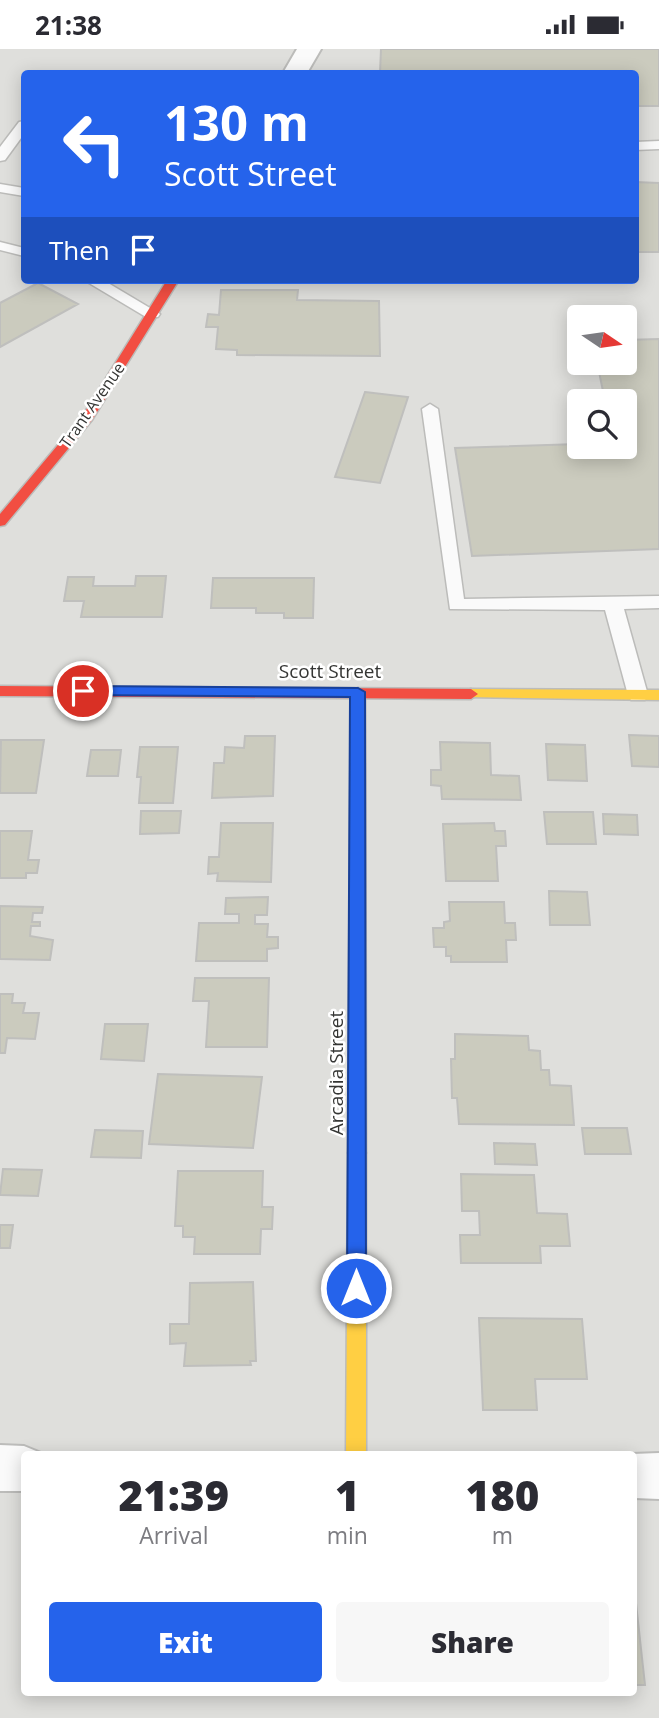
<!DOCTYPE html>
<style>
:root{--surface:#fff;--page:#f7f7f7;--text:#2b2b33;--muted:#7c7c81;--accent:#2563eb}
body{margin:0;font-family:"Open Sans",sans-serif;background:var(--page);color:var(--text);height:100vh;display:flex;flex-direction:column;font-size:26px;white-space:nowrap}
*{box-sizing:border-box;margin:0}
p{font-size:23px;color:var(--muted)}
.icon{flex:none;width:38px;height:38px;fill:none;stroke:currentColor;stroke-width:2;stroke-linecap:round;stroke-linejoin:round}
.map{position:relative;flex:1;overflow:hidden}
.drawer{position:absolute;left:21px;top:1402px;width:616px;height:245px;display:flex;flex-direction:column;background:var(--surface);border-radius:7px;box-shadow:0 4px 18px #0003}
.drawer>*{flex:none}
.guide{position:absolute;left:21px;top:21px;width:618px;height:214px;border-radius:7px;box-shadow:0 4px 18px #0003;background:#2563eb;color:#fff;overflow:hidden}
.needle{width:46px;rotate:103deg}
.controls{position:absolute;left:567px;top:256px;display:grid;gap:14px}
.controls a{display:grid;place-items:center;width:70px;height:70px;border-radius:7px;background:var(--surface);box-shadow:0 4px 18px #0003;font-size:35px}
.pin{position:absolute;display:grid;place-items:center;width:60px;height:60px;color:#fff;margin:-30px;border:4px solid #fff;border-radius:50%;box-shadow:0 2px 7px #0007}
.me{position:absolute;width:77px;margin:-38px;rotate:0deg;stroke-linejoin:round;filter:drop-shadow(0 0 5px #0008)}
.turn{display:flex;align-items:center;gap:24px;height:147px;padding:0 28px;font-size:32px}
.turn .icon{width:91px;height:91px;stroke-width:2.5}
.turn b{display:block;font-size:49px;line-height:60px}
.then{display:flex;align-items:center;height:66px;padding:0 28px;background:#0003;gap:14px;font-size:26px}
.eta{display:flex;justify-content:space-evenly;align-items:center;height:119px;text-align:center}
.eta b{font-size:42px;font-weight:800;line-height:49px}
.button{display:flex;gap:14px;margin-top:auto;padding:14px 28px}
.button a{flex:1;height:80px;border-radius:7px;background:var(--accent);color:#fff;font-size:28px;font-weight:800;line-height:80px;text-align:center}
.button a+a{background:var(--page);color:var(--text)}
.status{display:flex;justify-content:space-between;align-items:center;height:49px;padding:0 35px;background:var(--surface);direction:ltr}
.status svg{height:19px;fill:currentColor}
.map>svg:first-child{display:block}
</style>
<div class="status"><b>21:38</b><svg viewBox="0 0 49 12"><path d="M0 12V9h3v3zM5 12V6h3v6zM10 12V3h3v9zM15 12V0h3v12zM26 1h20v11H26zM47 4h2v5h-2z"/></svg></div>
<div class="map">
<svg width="659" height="1669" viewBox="0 0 659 1669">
<rect width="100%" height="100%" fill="#dfdfdc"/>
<!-- building -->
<path fill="#cbcbbe" stroke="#bfbfbd" stroke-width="2" d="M381,0H659V57H635V24H380Z
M635,133L659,134V203H635Z
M38,234L78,255L0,298V254Z
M221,241H298L297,251L379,252L380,307L237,306V301L216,300L218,278H206L208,265L219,266Z
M659,290V500L472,507L455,399L579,395L625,397V352H605L597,313H625V291Z
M365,343L408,348L380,434L335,428Z
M136,527H166L162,568H81L84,552H64L68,528H94L93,537H135Z
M213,529H314L313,569H284V564H256V559H211Z
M629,686L659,687V718L632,717Z
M245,687H275L273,747L212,749L214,714H224L225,698L244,699Z
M1,691H44L36,744H0Z
M440,693L490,694L491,726L519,727L521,751L442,750L441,737L431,736V721H441Z
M546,695L585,696L587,732L548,731Z
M140,698H178L173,754H139L141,728H137Z
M91,701H121L118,727H87Z
M141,762H181L179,784L140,785Z
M544,763H593L596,795H547Z
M603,765L637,766L638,786L604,785Z
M221,774H273L271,833L217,832L218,824L208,825L209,808H219Z
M494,774L495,782H505L506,797H496L498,832H446L443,775Z
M0,782H32L28,811H39L37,824H26V829H0Z
M549,842L587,843L590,876H550Z
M268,848L267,866H255V875H268L267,888H278V899L267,900V912H196L199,874H239V865H225L226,849Z
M449,853H504L505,874H515L516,891H506L507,913H451V907H446V898H434L433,879H444V873L450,872Z
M0,857L43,858L42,864H33L32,873H40V877H31L30,887L53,891L50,911L0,910Z
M195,929H269L267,998H206L209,952H193Z
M0,945H13L12,954H25L23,964H39L35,990L7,989L5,1004H0Z
M105,975H148L144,1012L101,1010Z
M455,985L528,987L529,1001L540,1002L541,1021H549L550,1036L571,1037L574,1076L459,1075L457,1049H452L451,1010H455Z
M158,1025L262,1028L253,1099L149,1095Z
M582,1079H627L631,1105H585Z
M95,1081L143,1082L141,1109L91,1108Z
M494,1094L535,1095L537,1116L495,1115Z
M3,1120L42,1121L38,1147L0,1146Z
M178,1122H263L262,1158H273L272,1180H261L260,1205H194L195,1188H183V1177H175Z
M461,1125L534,1126L537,1164L567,1165L570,1197H540L541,1214H461L460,1186H480L479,1162H462Z
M0,1176H13L10,1199H0Z
M253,1233L256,1312H250L251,1316L184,1317L186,1294L170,1295V1275H189L190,1234Z
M479,1269L582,1270L587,1330H535L537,1361H483Z
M634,1536L645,1636H634Z"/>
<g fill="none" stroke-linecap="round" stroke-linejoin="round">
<!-- lane casing -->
<g stroke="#bcbcba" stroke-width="3">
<path id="lane" d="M24,72V85L5,111L0,112V98L19,73Z
M659,92V100L635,101V93Z
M0,135L24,139V147L0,143Z
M0,193L24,199V207L0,201Z
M84,231H103L160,265L158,268H146Z
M430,355L438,360L464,550L659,547V559L624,560L648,646L645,651H631L628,646L605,561L450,560L422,360Z"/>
</g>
<!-- street casing -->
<g stroke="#bcbcba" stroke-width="4">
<path id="street" d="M297,0H321L307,24H283Z
M0,1396L24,1397L41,1404L24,1405V1442H0Z
M659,1404V1450L634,1449L632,1405Z"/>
</g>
<!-- fast casing -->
<g stroke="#bcbcba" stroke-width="3">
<path id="fast" d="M358,639L365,644L366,1104L363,1109L357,1111L351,1109L348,1104L351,644Z"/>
</g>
<!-- slow casing -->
<g stroke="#bcbcba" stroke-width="3">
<path id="slow" d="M471,640L659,641V651L466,648L464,645L466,642Z
M357,1097L363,1099L366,1104V1405H346L348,1104L351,1099Z"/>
</g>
<!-- jam casing -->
<g stroke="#bcbcba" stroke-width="3">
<path id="jam" d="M167,231H179L92,371L5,476L0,477V465L83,366Z
M0,637L471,640L478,645L471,650L0,647Z"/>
</g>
<!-- lane -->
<use href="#lane" fill="#fafafa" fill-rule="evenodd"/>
<!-- street -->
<use href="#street" fill="#fafafa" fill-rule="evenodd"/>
<!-- fast -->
<use href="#fast" fill="#16e098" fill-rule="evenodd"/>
<!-- slow -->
<use href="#slow" fill="#ffcf43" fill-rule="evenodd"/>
<!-- jam -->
<use href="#jam" fill="#f24e42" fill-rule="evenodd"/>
</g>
<!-- route -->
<path fill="#2563eb" stroke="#184099" stroke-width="2" d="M83,637L358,639L365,643L366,1239L363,1245H350L347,1239L350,648L77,646L75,642Z"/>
<g text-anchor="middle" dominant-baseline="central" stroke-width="5" stroke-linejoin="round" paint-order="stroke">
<!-- far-street labels -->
<g font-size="16" fill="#353634" stroke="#fff">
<text transform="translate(92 356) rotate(-55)">Trant Avenue</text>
</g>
<!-- street labels -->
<g font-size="19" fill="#353634" stroke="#fff">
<text x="330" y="622">Scott Street</text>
<text transform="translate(336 1024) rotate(-90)">Arcadia Street</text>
</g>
</g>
</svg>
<div class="controls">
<a><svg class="needle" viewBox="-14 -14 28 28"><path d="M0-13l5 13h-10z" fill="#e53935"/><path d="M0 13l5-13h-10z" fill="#7c7c81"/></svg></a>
<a><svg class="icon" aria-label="search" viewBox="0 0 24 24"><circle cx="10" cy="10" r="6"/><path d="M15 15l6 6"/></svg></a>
</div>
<div class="pin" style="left:83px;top:642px;background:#d93025"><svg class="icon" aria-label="arrive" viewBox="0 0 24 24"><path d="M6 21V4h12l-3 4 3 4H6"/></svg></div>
<svg class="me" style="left:356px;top:1239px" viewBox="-20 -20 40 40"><circle r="17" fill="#2563eb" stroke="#fff" stroke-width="3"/><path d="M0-11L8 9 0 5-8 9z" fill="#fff"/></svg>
<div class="guide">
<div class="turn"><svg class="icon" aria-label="left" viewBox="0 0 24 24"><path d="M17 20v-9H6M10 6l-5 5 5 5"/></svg><div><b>130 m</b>Scott Street</div></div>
<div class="then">Then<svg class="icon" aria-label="arrive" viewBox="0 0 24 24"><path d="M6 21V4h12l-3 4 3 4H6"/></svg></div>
</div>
<section class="drawer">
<div class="eta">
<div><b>21:39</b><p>Arrival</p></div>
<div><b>1</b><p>min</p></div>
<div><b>180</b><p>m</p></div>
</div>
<div class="button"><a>Exit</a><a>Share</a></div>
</section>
</div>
